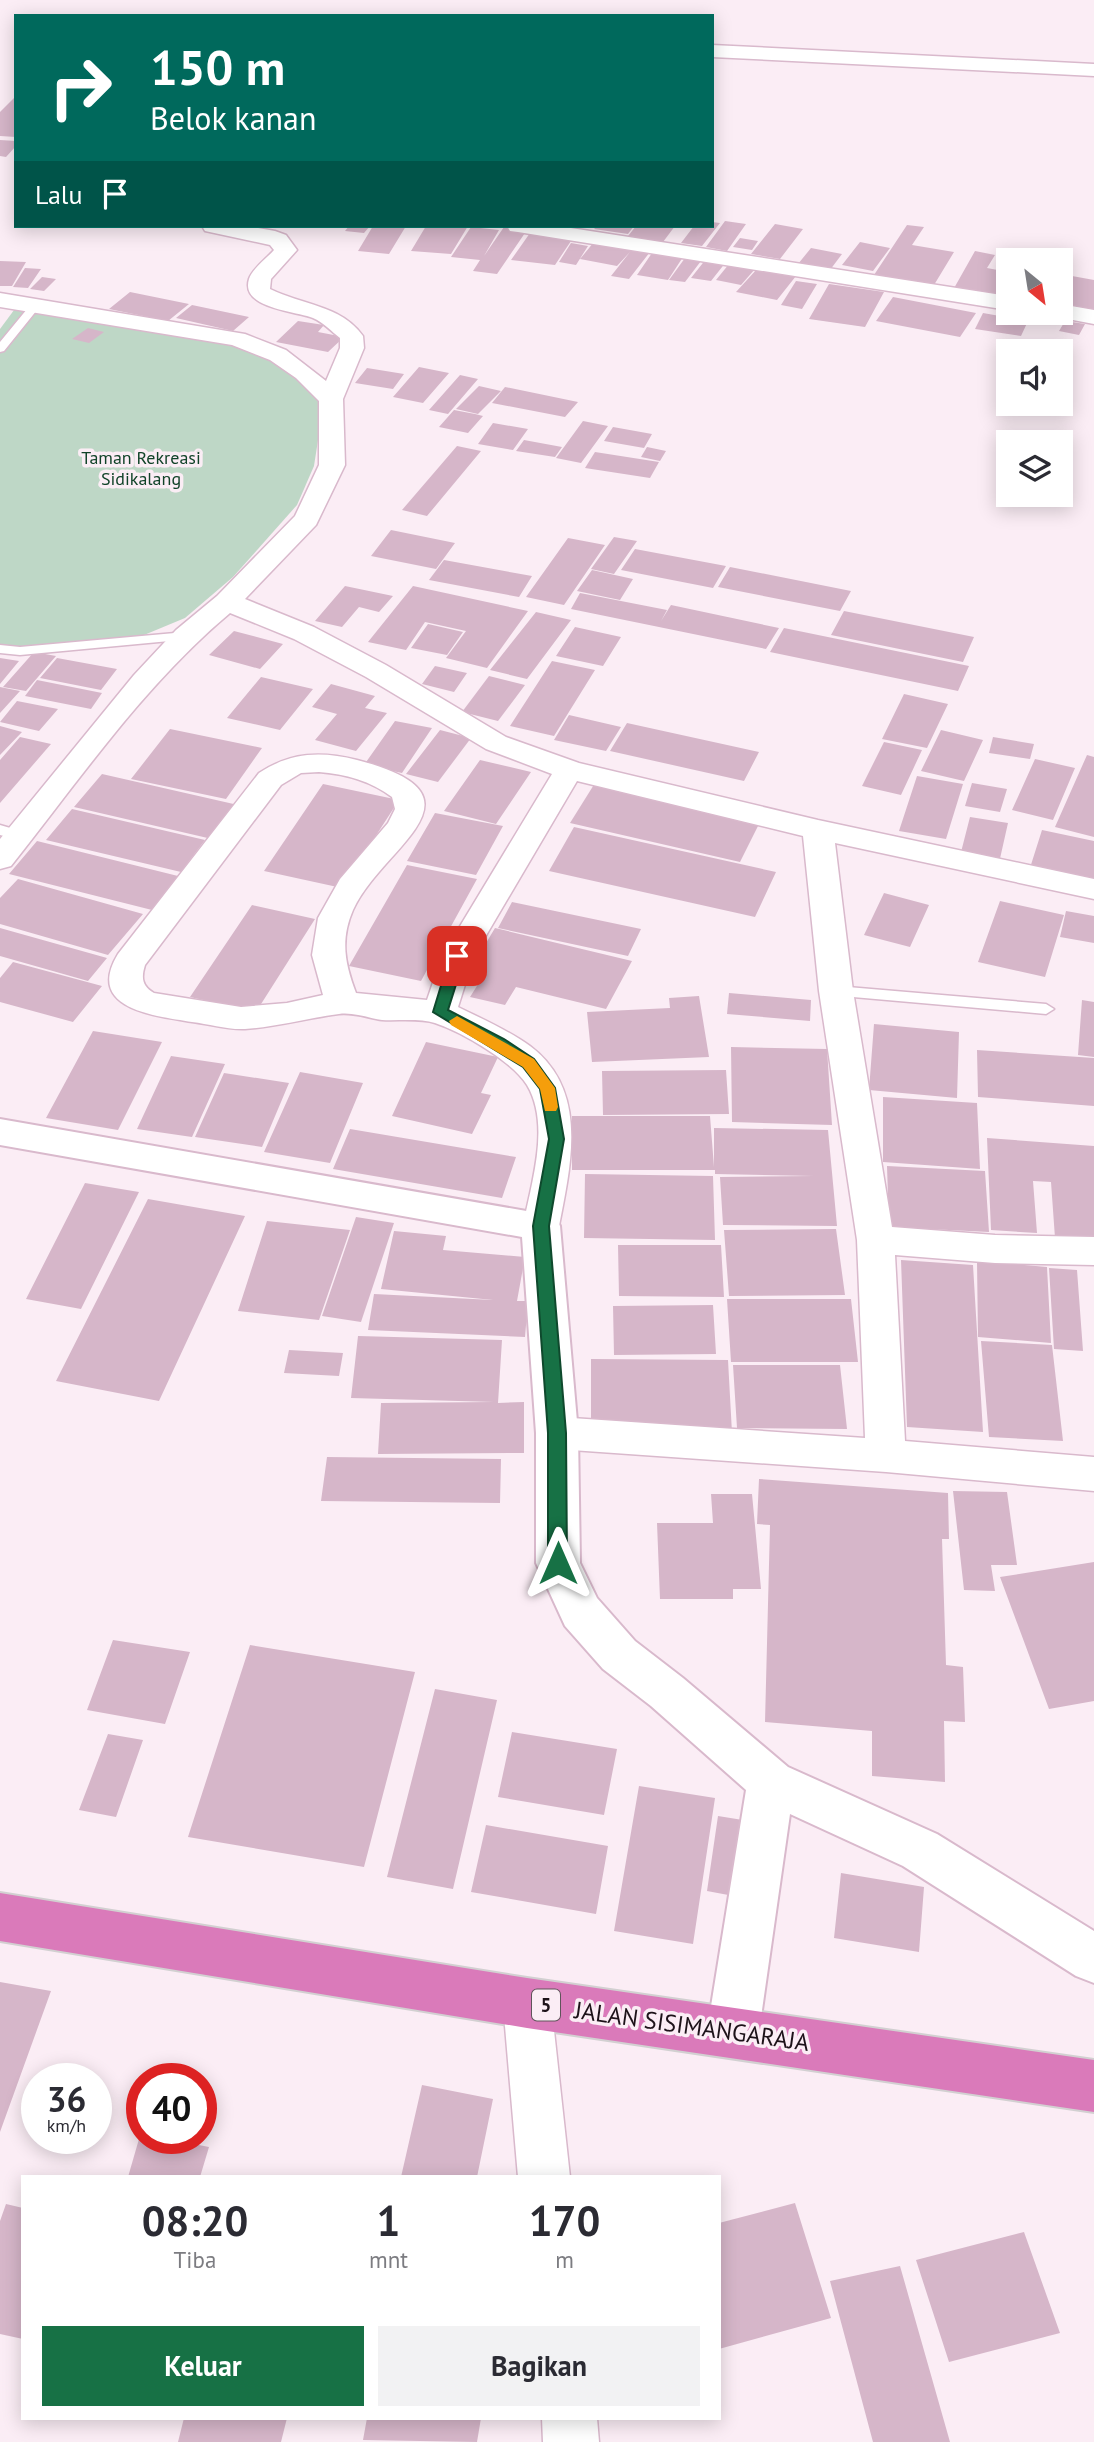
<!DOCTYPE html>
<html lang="id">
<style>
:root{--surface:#fff;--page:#f2f2f3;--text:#2b2b33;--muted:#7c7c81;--accent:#177145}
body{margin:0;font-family:"PT Sans",sans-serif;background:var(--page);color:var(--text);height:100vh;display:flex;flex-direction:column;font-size:26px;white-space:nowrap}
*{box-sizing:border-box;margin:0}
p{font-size:23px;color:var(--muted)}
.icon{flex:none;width:38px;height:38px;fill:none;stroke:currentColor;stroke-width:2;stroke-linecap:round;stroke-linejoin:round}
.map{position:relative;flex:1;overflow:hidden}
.side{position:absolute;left:21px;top:2175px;width:700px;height:245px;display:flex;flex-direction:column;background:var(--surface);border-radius:0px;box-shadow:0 4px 18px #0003}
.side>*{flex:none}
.banner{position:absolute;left:14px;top:14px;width:700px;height:214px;border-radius:0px;box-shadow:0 4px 18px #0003;background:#00695c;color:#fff;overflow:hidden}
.needle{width:46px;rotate:150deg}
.buttons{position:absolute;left:996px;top:248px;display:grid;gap:14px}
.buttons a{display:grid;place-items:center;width:77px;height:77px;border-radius:0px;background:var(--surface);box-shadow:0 4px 18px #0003;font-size:35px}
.speed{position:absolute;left:21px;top:2063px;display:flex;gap:14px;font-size:35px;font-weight:700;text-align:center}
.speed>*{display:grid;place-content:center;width:91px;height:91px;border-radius:50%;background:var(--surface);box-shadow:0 4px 18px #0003;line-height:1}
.speed small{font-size:18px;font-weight:400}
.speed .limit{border:10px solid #d22;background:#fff;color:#111}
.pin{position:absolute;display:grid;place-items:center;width:60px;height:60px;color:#fff;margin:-30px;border-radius:14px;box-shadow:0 4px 10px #0006}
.me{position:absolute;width:77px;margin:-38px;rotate:0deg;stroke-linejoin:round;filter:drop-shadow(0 0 5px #0008)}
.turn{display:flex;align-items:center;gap:24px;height:147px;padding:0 21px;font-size:32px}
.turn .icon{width:91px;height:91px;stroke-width:2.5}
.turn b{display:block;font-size:49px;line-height:60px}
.then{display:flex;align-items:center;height:66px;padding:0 21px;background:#0003;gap:14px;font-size:26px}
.eta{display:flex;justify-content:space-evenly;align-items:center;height:119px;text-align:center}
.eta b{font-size:42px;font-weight:600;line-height:49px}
.action{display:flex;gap:14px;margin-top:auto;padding:14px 21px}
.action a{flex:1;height:80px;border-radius:0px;background:var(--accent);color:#fff;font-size:28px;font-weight:600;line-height:80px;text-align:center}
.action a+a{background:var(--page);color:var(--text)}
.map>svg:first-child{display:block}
</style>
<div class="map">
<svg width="1094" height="2442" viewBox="0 0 1094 2442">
<rect width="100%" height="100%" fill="#fbedf5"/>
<!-- green -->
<path fill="#bed7c6" d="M20,302L132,319L293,360L320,396L321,421L314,466L297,505L233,577L185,618L120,645L72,648L0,646V329Z"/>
<!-- building -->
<path fill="#d6b6c9" d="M16,96V137L0,136V112Z
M0,140L16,141V146L6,157L0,156Z
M725,221L746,224L727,251L706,247Z
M712,222L720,223L702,246L681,243L694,226H712Z
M775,224L803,229L780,259L751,254Z
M907,225L924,227L912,245L954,252L934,285L874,275Z
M349,226H370L364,233L345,231Z
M373,226H406L389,254L358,251Z
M426,226H468L451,254L411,251Z
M597,226H634L628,234L594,229Z
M636,226H675L663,242L628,236Z
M471,227L499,230L484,256L504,227L527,230L497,274L473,271L480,260L451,257Z
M530,233L573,238L555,265L511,260Z
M740,238L758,241L752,250L733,247Z
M594,242L650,252L629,279L611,276L630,252L617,266L580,259Z
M860,242L890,248L873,271L842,265Z
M571,243L588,246L576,265L559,262Z
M811,248L842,254L830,270L798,264Z
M975,251L995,255L987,268L1008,272V288L1003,298L953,290Z
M652,253L683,257L668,280L637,275Z
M685,258L701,261L685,282L669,280Z
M706,259L726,262L711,281L691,278Z
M0,261L26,262L12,286H0Z
M729,264L755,269L741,285L716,280Z
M25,268L41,269L28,288L13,287Z
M757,269L796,276L777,300L736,292Z
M1072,276L1094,280V315L1060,309V298Z
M42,277L56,279L44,291L30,289Z
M796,281L817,284L802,309L781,305Z
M829,284L884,292L865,327L809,319Z
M130,292L189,304L168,321L109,309Z
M893,297L976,313L960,337L876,321Z
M192,305L249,317L233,331L176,318Z
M983,313L1028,321L1021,336L975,329Z
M298,321L324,325L318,332L344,337L328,352L276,342Z
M1065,321L1085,324L1079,335L1059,331Z
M88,328L104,332L89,343L72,339Z
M419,367L449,373L423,403L393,397Z
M367,368L404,374L393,389L355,383Z
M460,375L478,379L448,414L429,410Z
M479,386L501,391L478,414L456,409Z
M505,387L578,402L565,417L492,403Z
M454,410L475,414L483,416L468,433L439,427Z
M583,421L608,426L581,463L556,458Z
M493,423L528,429L513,450L478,444Z
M613,427L652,434L644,448L604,441Z
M524,440L562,447L555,457L516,451Z
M457,446L481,451L427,516L402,510Z
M647,447L666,451L660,461L641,457Z
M595,452L659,462L650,478L585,468Z
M391,530L455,543L436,569L371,556Z
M614,537L637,541L614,574L591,569Z
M568,538L605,545L564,605L526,597Z
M635,549L726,566L713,588L621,570Z
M444,560L532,576L519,597L429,580Z
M730,567L851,591L840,611L718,587Z
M592,570L633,579L620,600L577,591Z
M345,586L393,596L379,612L359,607L342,627L315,621Z
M413,586L528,611L487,668L446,658L466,631L425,622L406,650L368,642Z
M580,593L667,610L661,621L671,605L779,628L766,649L571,609Z
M844,611L974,637L963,662L831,635Z
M536,612L571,620L527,679L490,670Z
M428,624L463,632L447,655L411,648Z
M575,627L621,637L603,666L556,656Z
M784,628L969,666L958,691L770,652Z
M234,631L283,644L260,669L209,655Z
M34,652L56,656L26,691L3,687Z
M0,658L19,661L0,684Z
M57,658L117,669L101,690L40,678Z
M552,661L595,670L554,736L510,726Z
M435,666L467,673L454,692L422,684Z
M489,676L525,685L498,721L462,712Z
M261,677L313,689L280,730L227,718Z
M37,680L102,693L91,709L25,696Z
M331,684L375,696L365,708L387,713L356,751L315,740L337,714L312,707Z
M0,687L20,691L0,713Z
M904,694L948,704L927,748L882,739Z
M17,701L58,709L39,731L0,722Z
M569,715L621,727L606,751L554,740Z
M395,721L432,728L402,773L364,765Z
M627,723L759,752L744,781L610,751Z
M0,726L22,732L0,755Z
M170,729L262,748L226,799L131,779Z
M440,730L471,738L438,782L406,774Z
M941,730L983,740L964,781L921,771Z
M20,737L51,744L0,803V760Z
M993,737L1034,744L1030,759L989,753Z
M884,742L922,750L901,795L862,786Z
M1087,755L1094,757V837L1055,827Z
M1035,759L1075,768L1053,820L1012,810Z
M480,760L531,772L496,824L444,811Z
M102,774L238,805L212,839L74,807Z
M917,776L963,784L946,839L899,831Z
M595,783L761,820L740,862L570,823Z
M972,783L1007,789L1000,812L965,806Z
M323,784L399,800L342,888L264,871Z
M72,809L205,840L181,872L46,840Z
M435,813L503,826L476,875L407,861Z
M970,817L1008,823L999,863L960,856Z
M574,827L776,872L755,917L549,871Z
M1042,830L1094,841V884L1029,871Z
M37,841L182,877L156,911L9,874Z
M407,865L477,879L421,981L349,966Z
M18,879L143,914L108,955L0,924V898Z
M884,893L929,905L910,947L864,935Z
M1000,901L1064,915L1045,977L978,962Z
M512,902L641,929L628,956L498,928Z
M252,905L315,919L256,1012L190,997Z
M1066,911L1094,916V943L1060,937Z
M0,928L107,958L88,981L0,956Z
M495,928L632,961L606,1009L516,987L505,1005L470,997L482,978L467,975Z
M13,962L102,986L73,1022L0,1002V978Z
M729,993L811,1000L810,1021L727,1014Z
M699,996L709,1057L592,1062L587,1012L670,1008L669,998Z
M1082,1000L1094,1002V1057L1078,1055Z
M874,1024L959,1032L957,1098L869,1090Z
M93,1031L162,1042L118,1130L46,1118Z
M426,1042L498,1057L481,1093L491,1095L472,1134L392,1116Z
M731,1047L827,1049L832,1125L732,1122Z
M977,1050L1094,1058V1106L978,1097Z
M171,1056L225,1064L192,1137L137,1129Z
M726,1070L729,1114L603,1115L602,1071Z
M300,1072L363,1083L330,1163L264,1152Z
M224,1073L289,1083L262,1147L195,1137Z
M883,1097L977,1103L980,1169L883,1162Z
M572,1116H710L714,1167V1128L828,1130L837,1226L723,1225L720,1177L814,1176L715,1174V1170H572Z
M350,1129L516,1157L502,1198L333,1169Z
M987,1138L1094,1146V1241L1055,1238L1051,1182L1033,1181L1037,1233L991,1230Z
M887,1166L985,1171L989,1232L889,1227Z
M585,1174L713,1176L715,1240L584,1238Z
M85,1183L139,1192L81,1309L26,1299Z
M148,1199L245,1216L159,1401L56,1381Z
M356,1217L394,1223L361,1322L322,1316Z
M267,1221L350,1230L319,1320L238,1311Z
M836,1229L845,1295L729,1296L724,1230Z
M394,1231L446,1236L443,1250L525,1257L517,1301H528L525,1337L368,1330L374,1294L493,1300L381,1289Z
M618,1245H721L724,1297L619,1296Z
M901,1260L973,1265L983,1432L907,1427Z
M977,1261L1047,1267L1051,1343L978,1337Z
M1049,1268L1077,1270L1083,1351L1054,1349Z
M727,1299H851L858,1362H731Z
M713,1305L716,1354L614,1355L613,1306Z
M358,1336L502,1340L498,1403L524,1402V1453L378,1454L381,1403L494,1402L351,1398Z
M981,1341L1052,1345L1063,1441L989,1437Z
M289,1350L343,1353L339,1376L284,1373Z
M591,1359L728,1360L732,1433L591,1432Z
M733,1365H840L847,1429L737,1428Z
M327,1457L501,1459L500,1503L321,1501Z
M759,1479L948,1493L949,1539H942L946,1665L963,1667L965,1722L944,1721L945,1782L872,1776V1731L765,1722L770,1525L757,1524Z
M953,1491L1007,1492L1017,1565H991L995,1591L964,1590Z
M711,1494H752L761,1589H733V1599H660L657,1523H713Z
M1094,1562V1701L1049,1709L1000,1577Z
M113,1640L190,1652L165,1724L87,1710Z
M250,1645L415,1672L364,1867L188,1837Z
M435,1689L497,1700L453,1889L387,1877Z
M512,1732L617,1749L604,1815L498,1797Z
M108,1734L143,1740L116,1817L79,1810Z
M639,1786L715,1798L693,1944L614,1931Z
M718,1816L749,1821L739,1897L707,1891Z
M486,1825L608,1846L596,1914L471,1892Z
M841,1873L924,1887L919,1952L834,1938Z
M0,1982L51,1991L0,2132Z
M422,2085L493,2099L477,2177H401Z
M141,2132L142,2138H163L209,2147L200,2177H128Z
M795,2203L831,2318L719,2349V2223Z
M6,2204L23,2208V2339L0,2334V2221Z
M1024,2232L1060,2333L949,2362L916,2260Z
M900,2266L950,2442H873L830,2281Z
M184,2418H287L281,2442H178Z
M367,2418H481L477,2442L363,2440Z"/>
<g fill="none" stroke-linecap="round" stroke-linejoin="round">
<!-- service casing -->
<g stroke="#d9b9cc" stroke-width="3">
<path id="service" d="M32,303L41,305L4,351L0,352V342Z
M186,632L193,636L191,639L20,655L0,653V645L20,647Z
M0,825L24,832L26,835L19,840L0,835Z
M836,986L1046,1004L1054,1009L1046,1014L830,995L828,991Z"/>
</g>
<!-- minor casing -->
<g stroke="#d9b9cc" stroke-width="3">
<path id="minor" d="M712,45L1094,64V76L712,57Z
M202,226H247L275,231L286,235L297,250L271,279L270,289C302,305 341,305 363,336L364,348L343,399L345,465L316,525L245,599L314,627L386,665L506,737L579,763L818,820L1094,879V899L835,843L853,991L892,1227L995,1235L1094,1237V1265L995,1263L895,1255L905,1441L1094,1457V1491L886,1472L557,1449L543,1444L537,1433L543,1422L557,1417L865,1438L857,1240L819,991L803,836L577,781L474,956L458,1007C482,1019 508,1030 530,1046C589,1090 571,1164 559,1226L554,1236L541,1240L528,1236L523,1226C531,1184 551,1125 527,1085C512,1061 462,1032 435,1023C419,1018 398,1021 382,1020C368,1018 353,1012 339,1014C308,1018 277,1027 245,1029C228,1030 209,1024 192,1022C157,1016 84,1010 118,954L259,773C291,752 321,751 357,760C496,796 382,846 353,910C340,940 345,964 356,993L427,1000L442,956L552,774L486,749L366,677L294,639L230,613C145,684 80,779 11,866L0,869V839L134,675L176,630L217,596L295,516L319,465V401L296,378L270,360L232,345L0,307V293L245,334L286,350L326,381L340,348V338C332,332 323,322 313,318C294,311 240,308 249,279C252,269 267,258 274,250L270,245L205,231ZM319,772C345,774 371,781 392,797L395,809L388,823L340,879L318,918L312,955L323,995L287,1003L241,1007L154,993C142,986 141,978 145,965L281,785L301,773Z
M507,226H558L1008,296V310L518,232L510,231Z
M1060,304L1094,310V324L1052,316L1050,313H1060Z
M527,1979L544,1986L551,2003L570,2177H518L503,2003L510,1986Z
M542,2418H597L599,2442H543Z"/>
</g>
<!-- tertiary casing -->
<g stroke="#d9b9cc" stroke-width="4">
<path id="tertiary" d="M0,1119L555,1216L560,1226L578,1433L580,1563L597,1598L635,1641L683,1678L788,1767L937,1834L1094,1931V1983L1076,1976L903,1866L790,1814L759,2031L751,2049L733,2057L715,2049L707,2031L746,1790L651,1706L603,1669L565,1626L536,1563V1433L522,1237L0,1145Z"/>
</g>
<!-- trunk casing -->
<g stroke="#d2d0d1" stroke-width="4">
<path id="trunk" d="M0,1893L527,1978L1094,2060V2112L527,2028L0,1941Z"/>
</g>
<!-- service -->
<use href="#service" fill="#fff" fill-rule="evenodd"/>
<!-- minor -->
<use href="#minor" fill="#fff" fill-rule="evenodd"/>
<!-- tertiary -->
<use href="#tertiary" fill="#fff" fill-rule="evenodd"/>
<!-- trunk -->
<use href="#trunk" fill="#da7aba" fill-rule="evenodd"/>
</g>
<!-- route -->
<path fill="#177145" stroke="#0f492d" stroke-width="2" d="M457,951L465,956L448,1010L504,1039L534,1059L555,1088L564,1139L549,1226L566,1433L567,1563L564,1568L558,1570L551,1568L548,1563V1433L533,1226L549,1139L540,1089L523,1067L433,1012L450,956Z"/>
<!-- slow -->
<path fill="#f59e0b" d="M457,1016L534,1059L555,1088L558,1107L556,1111H545L540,1089L523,1067L451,1025L449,1021Z"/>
<g text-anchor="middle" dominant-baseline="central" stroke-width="7" stroke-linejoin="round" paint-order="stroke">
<!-- far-park labels -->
<g font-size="18" fill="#114329" stroke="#fbedf5">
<text x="141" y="457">Taman Rekreasi<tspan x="141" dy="21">Sidikalang</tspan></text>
</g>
<!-- shield labels -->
<rect fill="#fbedf5" stroke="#60545b" stroke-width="2" x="532" y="1989.5" width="28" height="31" rx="5"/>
<g font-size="19" font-weight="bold" fill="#1d1219">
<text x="546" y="2005">5</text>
</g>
<!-- near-street labels -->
<g font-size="24" fill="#1d1219" stroke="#fbedf5">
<text transform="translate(692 2026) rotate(8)">JALAN SISIMANGARAJA</text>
</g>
</g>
</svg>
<div class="buttons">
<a><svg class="needle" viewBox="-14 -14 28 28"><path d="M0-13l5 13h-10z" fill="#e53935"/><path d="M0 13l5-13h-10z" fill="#7c7c81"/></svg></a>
<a><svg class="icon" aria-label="sound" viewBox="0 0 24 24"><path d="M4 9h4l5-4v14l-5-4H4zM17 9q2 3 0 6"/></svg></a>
<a><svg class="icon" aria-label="layers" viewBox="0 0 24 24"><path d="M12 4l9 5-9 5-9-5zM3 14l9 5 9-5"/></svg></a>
</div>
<div class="speed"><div>36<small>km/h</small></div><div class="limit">40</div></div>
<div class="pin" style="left:457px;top:956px;background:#d93025"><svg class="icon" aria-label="arrive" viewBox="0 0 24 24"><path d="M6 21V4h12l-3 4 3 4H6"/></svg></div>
<svg class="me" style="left:558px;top:1563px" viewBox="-20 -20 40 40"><path d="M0-17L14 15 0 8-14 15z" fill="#177145" stroke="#fff" stroke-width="4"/></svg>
<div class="banner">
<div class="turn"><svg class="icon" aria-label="right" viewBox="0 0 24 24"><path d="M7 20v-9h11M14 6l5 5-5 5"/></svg><div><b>150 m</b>Belok kanan</div></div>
<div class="then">Lalu<svg class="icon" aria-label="arrive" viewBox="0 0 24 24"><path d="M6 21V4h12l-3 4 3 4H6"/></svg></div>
</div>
<section class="side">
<div class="eta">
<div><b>08:20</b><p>Tiba</p></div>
<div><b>1</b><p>mnt</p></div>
<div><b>170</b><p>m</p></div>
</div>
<div class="action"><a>Keluar</a><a>Bagikan</a></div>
</section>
</div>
